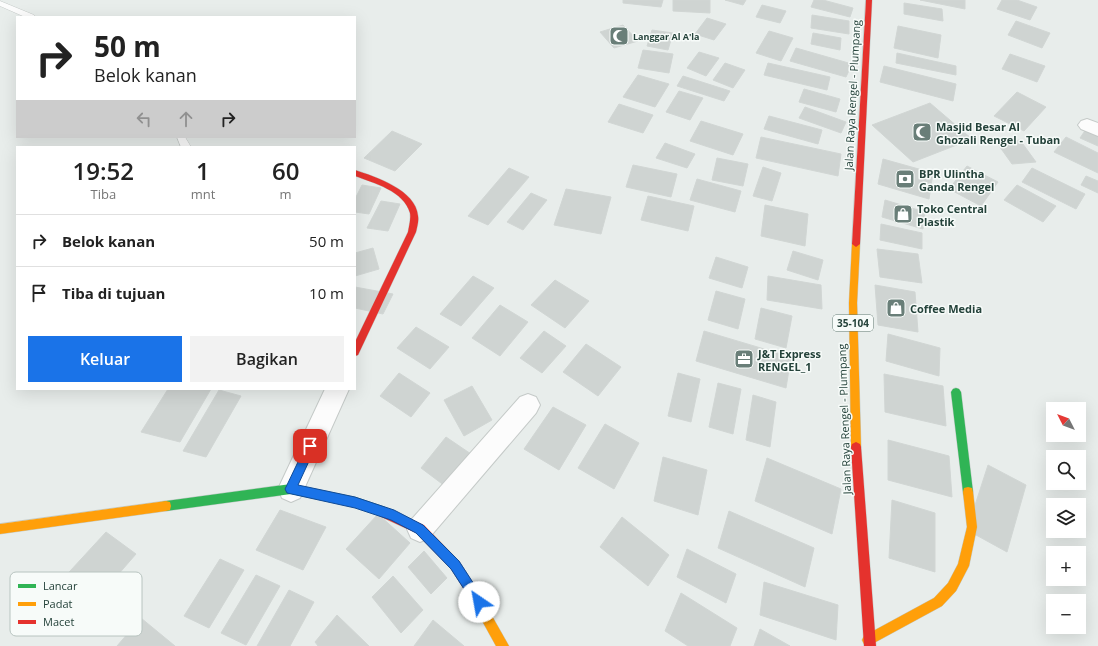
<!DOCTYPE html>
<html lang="id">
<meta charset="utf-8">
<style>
:root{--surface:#fff;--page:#f2f2f2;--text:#222;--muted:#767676;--line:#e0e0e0;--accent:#1a73e8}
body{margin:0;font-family:"Open Sans",sans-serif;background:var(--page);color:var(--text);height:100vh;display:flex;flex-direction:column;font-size:15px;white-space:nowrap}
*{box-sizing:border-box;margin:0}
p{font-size:13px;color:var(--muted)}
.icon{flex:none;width:22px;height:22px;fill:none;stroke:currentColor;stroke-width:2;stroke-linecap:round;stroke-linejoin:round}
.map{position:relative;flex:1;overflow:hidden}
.side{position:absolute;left:16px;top:146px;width:340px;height:244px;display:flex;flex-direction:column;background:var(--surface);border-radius:0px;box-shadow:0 4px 16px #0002}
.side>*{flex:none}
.hud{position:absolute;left:16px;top:16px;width:340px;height:122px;border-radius:0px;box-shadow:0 4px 16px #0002;background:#fff;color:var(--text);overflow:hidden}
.needle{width:26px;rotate:312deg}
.fabs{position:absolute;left:1046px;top:402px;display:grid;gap:8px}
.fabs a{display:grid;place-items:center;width:40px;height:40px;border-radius:0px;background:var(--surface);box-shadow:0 4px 16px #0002;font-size:20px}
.pin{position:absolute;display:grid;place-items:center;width:34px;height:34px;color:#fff;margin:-17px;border-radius:8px;box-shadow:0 2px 6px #0006}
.me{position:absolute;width:44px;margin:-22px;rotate:327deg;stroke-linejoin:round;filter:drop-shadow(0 0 3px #0008)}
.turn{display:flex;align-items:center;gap:14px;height:84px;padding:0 12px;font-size:18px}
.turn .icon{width:52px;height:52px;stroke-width:2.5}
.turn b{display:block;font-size:28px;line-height:34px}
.lanes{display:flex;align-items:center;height:38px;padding:0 12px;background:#0003;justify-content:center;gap:20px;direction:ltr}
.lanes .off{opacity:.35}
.eta{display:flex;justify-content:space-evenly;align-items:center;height:68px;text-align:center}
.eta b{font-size:24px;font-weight:600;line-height:28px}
.cta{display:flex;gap:8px;margin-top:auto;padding:8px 12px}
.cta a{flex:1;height:46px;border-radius:0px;background:var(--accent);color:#fff;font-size:16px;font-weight:600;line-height:46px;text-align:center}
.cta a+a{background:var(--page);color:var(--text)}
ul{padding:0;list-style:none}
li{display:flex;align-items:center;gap:12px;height:52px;padding:0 12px;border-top:1px solid var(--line)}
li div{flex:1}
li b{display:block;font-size:15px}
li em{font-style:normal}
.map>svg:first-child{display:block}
</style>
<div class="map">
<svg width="1098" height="646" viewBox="0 0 1098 646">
<rect width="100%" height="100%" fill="#e8edeb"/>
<!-- building -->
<path fill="#cfd4d2" stroke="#d1d6d4" d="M623,0H663L661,7L623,3Z
M673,0H710V13L673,11Z
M725,0H746L743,5Z
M814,0H823L853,8L850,17L811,7Z
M920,0H965V9Z
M1002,0H1017L1037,7L1030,20L997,9Z
M904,3L942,9L943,21L904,14Z
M762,5L786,11L780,23L756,17Z
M812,15L849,21V34L811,28Z
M707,18L726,24L714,40L695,34Z
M1016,21L1050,33L1042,48L1008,35Z
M623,25L638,41L614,48L600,32Z
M898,26L941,35L938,58L894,48Z
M652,30L673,33L668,50L647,46Z
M769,31L793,38L781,61L756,53Z
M813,33L841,38L840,50L811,44Z
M796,48L852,64L846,77L790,61Z
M643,50L673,54L669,73L638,68Z
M699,52L719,58L706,76L687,68Z
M897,53L956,66V75L896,63Z
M1010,54L1045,66L1037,82L1002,69Z
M725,63L745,70L733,88L713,80Z
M768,63L830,77L827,90L764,75Z
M884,66L956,84L953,101L880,82Z
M638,75L669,84L655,107L623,97Z
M683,76L730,91L724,101L677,86Z
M804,89L840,99L836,112L799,102Z
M679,91L703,98L690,120L666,112Z
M1017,92L1046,107L1024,131L994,116Z
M930,103L972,139L913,162L872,125Z
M619,104L653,115L643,133L608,122Z
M805,107L846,122L841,133L799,118Z
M769,116L822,130L818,144L764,129Z
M701,121L743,134L733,155L690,141Z
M1091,122L1098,125V146L1080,138Z
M392,131L422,144L395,171L364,158Z
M761,137L841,154L838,176L756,158Z
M1066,137L1098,153V173L1054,152Z
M1020,140L1036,162L1012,164L997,143Z
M665,143L695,154L687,168L656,158Z
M717,158L748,164L743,186L712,180Z
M883,159L933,173L929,199L878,184Z
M633,165L677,174L671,197L626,187Z
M967,166L998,182L981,206L949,189Z
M763,167L781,173L772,201L753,196Z
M509,168L529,177L488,225L468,216Z
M1032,168L1085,194L1076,209L1022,182Z
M1086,176L1098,181V193L1081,185Z
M697,179L741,191L735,212L690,200Z
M362,185L381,188L369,214L355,212V199Z
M1017,185L1056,206L1043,222L1004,200Z
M566,189L611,197L601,234L554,225Z
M531,193L547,200L523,230L507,222Z
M648,196L694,206L688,231L641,220Z
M885,200L925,212L923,229L882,217Z
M381,201L400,204L388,231L367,228Z
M765,205L808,214L805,246L761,236Z
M881,224L922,233V249L880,240Z
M373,248L379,269L355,276V253Z
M877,249L918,254L922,283L880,277Z
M793,251L823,260L818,280L787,270Z
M716,257L748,267L742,288L709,278Z
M473,276L494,288L461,326L440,314Z
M768,276L821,285L822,309L767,300Z
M555,280L589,301L565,328L531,305Z
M875,285L915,292L918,332L878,325Z
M355,287L393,294L383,314L355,308Z
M716,291L745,299L738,329L708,320Z
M500,305L528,322L500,356L472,338Z
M761,308L792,316L786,348L755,339Z
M416,327L449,347L430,369L397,348Z
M544,331L566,346L542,373L520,358Z
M704,331L791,357L786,388L696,361Z
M888,334L940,348L939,376L886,361Z
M586,344L621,367L598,396L563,372Z
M399,373L430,393L411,417L380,396Z
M678,373L700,379L691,422L668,416Z
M884,374L943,386L946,426L885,412Z
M718,383L741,389L733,434L709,427Z
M472,386L492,420L464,436L444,400Z
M168,389H211L180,442L141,432Z
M219,390L241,396L206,457L183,451Z
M753,395L776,402L770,447L746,440Z
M553,407L586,425L559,470L524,449Z
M605,424L639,443L614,489L578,468Z
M446,437L474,456L449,489L421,468Z
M888,440L949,456L952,497L888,480Z
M663,457L707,470L698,515L654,501Z
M767,458L841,489L832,534L755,501Z
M988,465L1026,485L1007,552L967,530Z
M892,500L935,513V572L889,558Z
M280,510L326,527L303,570L256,550Z
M729,511L814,548L805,587L718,548Z
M378,514L410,543L379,579L346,549Z
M622,517L669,555L648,586L600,547Z
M106,532L136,554L90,607L59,583Z
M687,549L736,574L726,603L677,577Z
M424,551L447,578L431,594L408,567Z
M220,559L244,570L209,628L184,616Z
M256,575L280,586L246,645L221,633Z
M393,576L423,610L401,633L372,597Z
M764,582L838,605L836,640L760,615Z
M289,590L314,602L290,646H257Z
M681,593L737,628L730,646H688L665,631Z
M337,615L369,646H318L315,642Z
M141,618L175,646H117Z
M433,620L464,646H414Z
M760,629L790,646H754Z"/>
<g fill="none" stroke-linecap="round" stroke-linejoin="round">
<!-- lane casing -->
<g stroke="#c5cac8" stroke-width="1">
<path id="lane" d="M0,1L34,15L35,17H25L0,6Z
M177,137H185L191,147H181Z"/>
</g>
<!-- street casing -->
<g stroke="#c5cac8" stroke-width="2">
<path id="street" d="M1087,119L1098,123V136L1081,129L1078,125L1081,121Z
M325,389H349L300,498L291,502L282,498L278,489Z
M528,394L536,397L540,405L536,413L429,538L420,542L411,538L407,529L411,520L520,397Z"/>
</g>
<!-- fast casing -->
<g stroke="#c3cbc8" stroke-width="1">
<path id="fast" d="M956,388L959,389L961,392L973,492L972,496L968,497L964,496L963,492L951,392L953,389Z
M291,484L355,497L385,507L386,511L385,515L381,516L355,507L291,494L166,511L162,510L161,506L162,502L166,501Z"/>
</g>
<!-- slow casing -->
<g stroke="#c3cbc8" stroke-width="1">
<path id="slow" d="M856,241L860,244L857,303L861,447L860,450L856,452L852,450L851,447L849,303L852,244Z
M968,487L972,488L973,492L977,527L969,566L956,591L942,606L872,644L868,646L864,644L862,640L864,636L934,598L948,583L958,564L967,527L963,492L964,488Z
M166,501L170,502L171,506L170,510L166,511L0,534V524Z
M471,584L475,586L509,646H496L465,590L467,586Z"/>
</g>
<!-- jam casing -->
<g stroke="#c3cbc8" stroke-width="1">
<path id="jam" d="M866,0H872L860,244L856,247L852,244Z
M355,170C376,177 416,190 418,216C419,221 417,227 416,232L358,355L355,356V342L408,232C409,226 411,219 410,213C404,191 374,183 355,176Z
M856,442L860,444L861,447L876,646H864L851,447L852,444Z
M381,506L424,525L459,561L475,586L477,590L475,594L471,596L467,594L451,569L416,533L377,515L376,511L377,507Z"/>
</g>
<!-- lane -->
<use href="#lane" fill="#fcfcfc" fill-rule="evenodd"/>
<!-- street -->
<use href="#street" fill="#fcfcfc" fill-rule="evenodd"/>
<!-- fast -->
<use href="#fast" fill="#30b455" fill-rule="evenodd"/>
<!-- slow -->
<use href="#slow" fill="#ff9f0a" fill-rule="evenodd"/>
<!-- jam -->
<use href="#jam" fill="#e5322d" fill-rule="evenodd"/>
</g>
<!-- route -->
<path fill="#1a73e8" stroke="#114b97" d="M310,441L314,443L316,446L298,485L355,497L394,510L423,525L459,561L483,598L485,602L483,606L479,608L475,606L451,569L416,533L391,520L355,508L287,493L285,489L287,485L307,443Z"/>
<!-- icons -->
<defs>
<g id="mosque-square" transform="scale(1)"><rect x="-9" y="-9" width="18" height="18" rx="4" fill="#697e78" stroke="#f7fbf9"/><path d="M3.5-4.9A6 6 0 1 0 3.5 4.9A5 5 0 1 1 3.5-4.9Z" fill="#fff"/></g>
<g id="bank-square" transform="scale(1)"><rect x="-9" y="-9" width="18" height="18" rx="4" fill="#697e78" stroke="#f7fbf9"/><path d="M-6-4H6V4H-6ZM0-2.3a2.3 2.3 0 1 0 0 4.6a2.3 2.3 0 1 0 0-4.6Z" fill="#fff"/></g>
<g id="shop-square" transform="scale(1)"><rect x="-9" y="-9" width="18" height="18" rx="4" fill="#697e78" stroke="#f7fbf9"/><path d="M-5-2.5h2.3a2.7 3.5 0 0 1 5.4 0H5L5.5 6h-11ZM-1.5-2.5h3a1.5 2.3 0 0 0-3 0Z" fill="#fff"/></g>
<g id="office-square" transform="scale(1)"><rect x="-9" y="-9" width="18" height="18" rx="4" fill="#697e78" stroke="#f7fbf9"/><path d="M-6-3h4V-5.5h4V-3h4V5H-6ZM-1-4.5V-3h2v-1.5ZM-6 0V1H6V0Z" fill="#fff"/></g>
</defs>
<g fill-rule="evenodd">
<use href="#mosque-square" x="619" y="36"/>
<use href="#mosque-square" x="922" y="132"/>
<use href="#bank-square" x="905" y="179"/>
<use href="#shop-square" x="903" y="214"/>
<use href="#shop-square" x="896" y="308"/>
<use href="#office-square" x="744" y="359"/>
</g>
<g text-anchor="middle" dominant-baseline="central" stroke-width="3" stroke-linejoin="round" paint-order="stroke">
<!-- far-poi labels -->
<g font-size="9" font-weight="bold" fill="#24423a" stroke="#f7fbf9" text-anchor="start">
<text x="633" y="36">Langgar Al A'la</text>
</g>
<!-- shield labels -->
<rect fill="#f7fbf9" stroke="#637a73" stroke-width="1" x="833" y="315" width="40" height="16" rx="3"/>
<g font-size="10" font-weight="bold" fill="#24423a">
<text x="853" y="323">35-104</text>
</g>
<!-- street labels -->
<g font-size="11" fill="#24423a" stroke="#f7fbf9">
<text transform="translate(852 95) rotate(-87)">Jalan Raya Rengel - Plumpang</text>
<text transform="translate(844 419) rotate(-92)">Jalan Raya Rengel - Plumpang</text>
</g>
<!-- poi labels -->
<g font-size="11" font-weight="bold" fill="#24423a" stroke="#f7fbf9" text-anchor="start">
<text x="936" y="126">Masjid Besar Al<tspan x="936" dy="13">Ghozali Rengel - Tuban</tspan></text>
<text x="919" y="173">BPR Ulintha<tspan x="919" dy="13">Ganda Rengel</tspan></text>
<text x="917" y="208">Toko Central<tspan x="917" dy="13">Plastik</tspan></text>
<text x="910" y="308">Coffee Media</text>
<text x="758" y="353">J&amp;T Express<tspan x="758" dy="13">RENGEL_1</tspan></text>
</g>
</g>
<!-- legend -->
<rect x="10" y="572" width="132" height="64" rx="6" fill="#f7fbf9" stroke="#b8c4c0" stroke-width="1"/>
<rect x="18" y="584" width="18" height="4" fill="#30b455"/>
<rect x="18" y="602" width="18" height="4" fill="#ff9f0a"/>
<rect x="18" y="620" width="18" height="4" fill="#e5322d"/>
<g font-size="11" fill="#24423a">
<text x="43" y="590">Lancar</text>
<text x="43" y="608">Padat</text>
<text x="43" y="626">Macet</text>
</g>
</svg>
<div class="fabs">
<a><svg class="needle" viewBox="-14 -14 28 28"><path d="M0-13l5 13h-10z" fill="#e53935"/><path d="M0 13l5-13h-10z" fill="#767676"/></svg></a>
<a><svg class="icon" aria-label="search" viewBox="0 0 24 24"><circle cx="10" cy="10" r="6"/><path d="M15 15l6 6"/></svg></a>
<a><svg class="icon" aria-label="layers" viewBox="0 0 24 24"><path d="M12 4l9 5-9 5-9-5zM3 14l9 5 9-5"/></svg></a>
<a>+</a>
<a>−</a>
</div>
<div class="pin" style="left:310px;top:446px;background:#d93025"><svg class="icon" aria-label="arrive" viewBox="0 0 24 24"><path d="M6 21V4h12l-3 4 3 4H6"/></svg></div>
<svg class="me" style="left:479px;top:602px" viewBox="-20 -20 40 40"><circle r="19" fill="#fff"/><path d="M0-13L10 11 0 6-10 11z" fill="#1a73e8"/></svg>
<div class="hud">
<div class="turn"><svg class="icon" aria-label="right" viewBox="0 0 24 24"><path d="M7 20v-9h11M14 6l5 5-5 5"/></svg><div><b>50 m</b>Belok kanan</div></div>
<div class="lanes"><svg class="icon off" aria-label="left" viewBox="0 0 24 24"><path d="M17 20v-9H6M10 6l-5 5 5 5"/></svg><svg class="icon off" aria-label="ahead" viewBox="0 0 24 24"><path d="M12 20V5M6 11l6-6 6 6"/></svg><svg class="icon" aria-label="right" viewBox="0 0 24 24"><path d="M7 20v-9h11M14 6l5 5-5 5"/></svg></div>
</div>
<section class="side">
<div class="eta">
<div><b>19:52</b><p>Tiba</p></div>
<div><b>1</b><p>mnt</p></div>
<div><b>60</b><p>m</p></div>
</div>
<ul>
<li><svg class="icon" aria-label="right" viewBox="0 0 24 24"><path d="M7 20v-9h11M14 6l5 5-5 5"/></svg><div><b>Belok kanan</b></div><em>50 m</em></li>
<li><svg class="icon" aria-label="arrive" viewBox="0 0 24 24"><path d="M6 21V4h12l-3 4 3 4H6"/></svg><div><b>Tiba di tujuan</b></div><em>10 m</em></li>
</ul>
<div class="cta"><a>Keluar</a><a>Bagikan</a></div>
</section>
</div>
